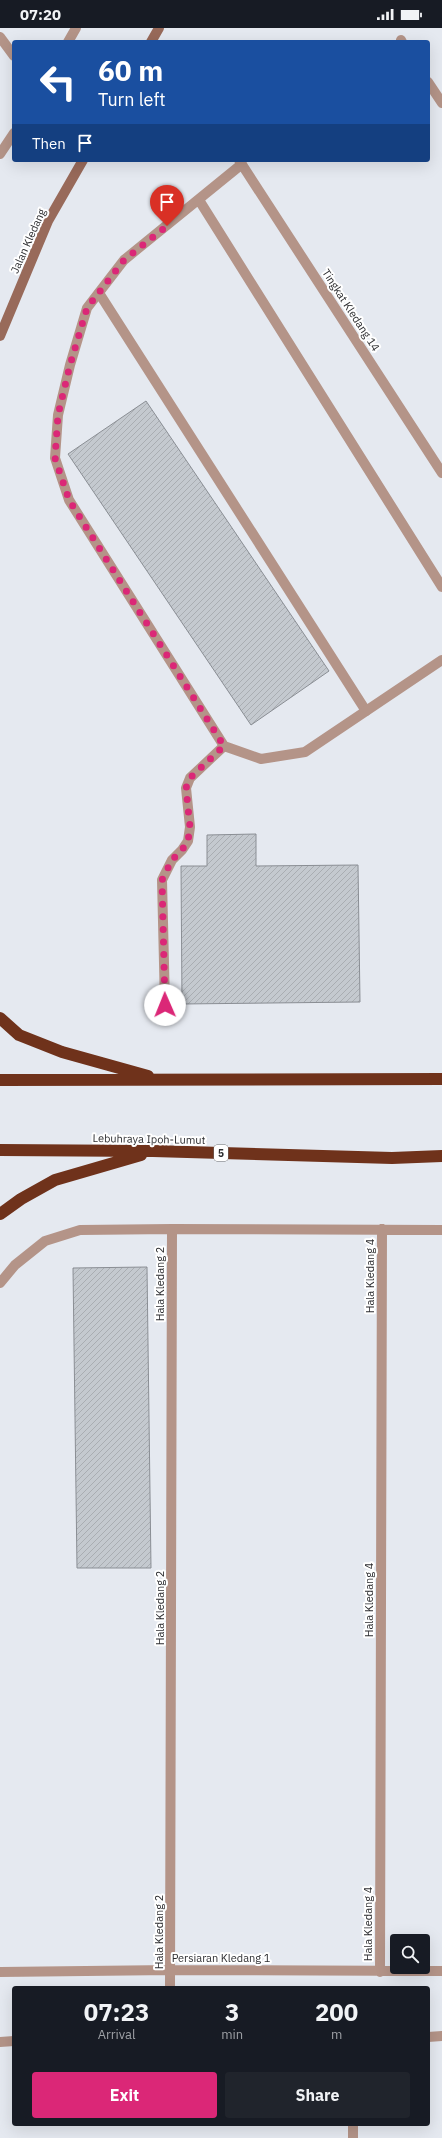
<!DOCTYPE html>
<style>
:root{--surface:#171b24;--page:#20242c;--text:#f1f3f6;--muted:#9ea1a6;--accent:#db2777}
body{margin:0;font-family:"IBM Plex Sans",sans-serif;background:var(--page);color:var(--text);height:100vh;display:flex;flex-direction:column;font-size:15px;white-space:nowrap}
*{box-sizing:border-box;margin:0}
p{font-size:13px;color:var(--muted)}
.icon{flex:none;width:22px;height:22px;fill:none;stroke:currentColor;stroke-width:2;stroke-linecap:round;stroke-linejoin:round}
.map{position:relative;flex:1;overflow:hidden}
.details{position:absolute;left:12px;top:1958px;width:418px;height:140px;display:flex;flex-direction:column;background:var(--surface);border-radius:4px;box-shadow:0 4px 16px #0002}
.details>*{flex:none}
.hud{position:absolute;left:12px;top:12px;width:418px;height:122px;border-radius:4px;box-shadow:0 4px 16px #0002;background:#1a4fa0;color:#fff;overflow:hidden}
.tools{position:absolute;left:390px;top:1906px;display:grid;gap:8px}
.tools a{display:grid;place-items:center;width:40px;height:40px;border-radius:4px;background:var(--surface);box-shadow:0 4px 16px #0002;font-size:20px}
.pin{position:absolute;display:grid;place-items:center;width:34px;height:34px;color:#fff;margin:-41px -17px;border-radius:50% 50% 50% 0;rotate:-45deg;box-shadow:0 0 4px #0007}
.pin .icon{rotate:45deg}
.me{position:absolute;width:44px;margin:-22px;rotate:359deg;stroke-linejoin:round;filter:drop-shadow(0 0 3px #0008)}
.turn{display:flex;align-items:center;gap:14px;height:84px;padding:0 20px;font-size:18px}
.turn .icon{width:52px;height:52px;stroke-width:2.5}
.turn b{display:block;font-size:28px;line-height:34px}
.then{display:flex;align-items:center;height:38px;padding:0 20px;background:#0003;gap:8px;font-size:15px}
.eta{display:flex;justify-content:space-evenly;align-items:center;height:68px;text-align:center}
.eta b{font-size:24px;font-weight:700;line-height:28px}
.button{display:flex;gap:8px;margin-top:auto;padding:8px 20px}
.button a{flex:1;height:46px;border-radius:4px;background:var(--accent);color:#fff;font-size:16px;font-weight:700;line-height:46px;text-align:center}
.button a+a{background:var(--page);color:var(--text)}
.status{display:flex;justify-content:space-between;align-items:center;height:28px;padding:0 20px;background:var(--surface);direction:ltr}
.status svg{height:11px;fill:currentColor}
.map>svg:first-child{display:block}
</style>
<div class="status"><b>07:20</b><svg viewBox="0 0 49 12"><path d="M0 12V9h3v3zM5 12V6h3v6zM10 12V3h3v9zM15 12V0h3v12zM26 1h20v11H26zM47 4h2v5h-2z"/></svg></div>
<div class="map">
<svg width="442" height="2110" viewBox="0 0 442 2110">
<defs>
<pattern id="building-hatch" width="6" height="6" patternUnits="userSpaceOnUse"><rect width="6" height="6" fill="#c4c9cf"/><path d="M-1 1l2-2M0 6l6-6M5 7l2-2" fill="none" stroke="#a9adb2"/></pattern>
</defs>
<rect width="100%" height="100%" fill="#e5e9f0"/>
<!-- building -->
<path fill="url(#building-hatch)" stroke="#8a8e94" d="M146,373L329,643L251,697L68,426Z
M256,806V838L358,837L360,974L182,976L181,838H207V807Z
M147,1239L151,1540H77L73,1240Z"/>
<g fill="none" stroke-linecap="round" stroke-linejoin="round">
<!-- lane -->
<path stroke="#b49488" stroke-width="10" d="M99,265L366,683
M165,977L162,852L172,832L182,822L188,813L190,799L186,760L190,750L224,718
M353,2096V2110"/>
<!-- street -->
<path stroke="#b49488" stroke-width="10" d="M0,9L14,28
M401,12L402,14
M68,14L76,0
M428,54L442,75
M0,126L14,105
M239,132L442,445
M242,136L124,232L87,280L70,337L58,387L55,430L69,472L224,718L261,731L305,724L442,632
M199,172L442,559
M0,1255L15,1237L45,1213L80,1202L172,1201L442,1202
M0,1944L171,1942L442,1943
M380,1944L382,1201
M170,1960L172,1201
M428,2009L442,2008
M0,2014L14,2013"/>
<!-- secondary -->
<path stroke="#986a5a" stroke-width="10" d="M151,14L159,0
M0,308L48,193L83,132"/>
<!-- highway -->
<path stroke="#6f321b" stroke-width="12" d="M0,990L19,1007L62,1024L148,1048
M0,1052L442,1051
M0,1122L153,1123L392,1130L442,1128
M0,1186L21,1171L55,1152L141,1127"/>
</g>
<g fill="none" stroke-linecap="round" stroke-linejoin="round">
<!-- route -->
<path stroke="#db2777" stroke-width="7" stroke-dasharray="0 12.6" d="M165,977L162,852L172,832L182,822L188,813L190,799L186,760L190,750L224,718L69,472L55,430L58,387L70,337L87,280L124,232L167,198"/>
</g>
<g text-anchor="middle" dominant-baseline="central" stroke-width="4" stroke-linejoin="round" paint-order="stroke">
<!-- shield labels -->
<rect fill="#fff" stroke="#6b6c6e" stroke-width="1" x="214" y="1117" width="14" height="16" rx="3"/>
<g font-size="10" font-weight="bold" fill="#2c2d30">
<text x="221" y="1125">5</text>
</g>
<!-- street labels -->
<g font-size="11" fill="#2c2d30" stroke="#fff">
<text transform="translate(28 213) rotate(-66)">Jalan Kledang</text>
<text transform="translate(351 282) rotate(57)">Tingkat Kledang 14</text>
<text transform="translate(149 1111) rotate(1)">Lebuhraya Ipoh-Lumut</text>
<text transform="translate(370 1248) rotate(-90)">Hala Kledang 4</text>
<text transform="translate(160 1256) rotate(-90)">Hala Kledang 2</text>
<text transform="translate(369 1572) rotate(-90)">Hala Kledang 4</text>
<text transform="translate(160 1580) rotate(-90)">Hala Kledang 2</text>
<text transform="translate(368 1896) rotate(-90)">Hala Kledang 4</text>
<text transform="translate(159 1904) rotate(-90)">Hala Kledang 2</text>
<text x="221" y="1930">Persiaran Kledang 1</text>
</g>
</g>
</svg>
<div class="tools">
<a><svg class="icon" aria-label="search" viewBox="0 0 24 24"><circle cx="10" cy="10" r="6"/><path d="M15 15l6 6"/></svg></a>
</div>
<div class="pin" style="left:167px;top:198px;background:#d93025"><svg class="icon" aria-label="arrive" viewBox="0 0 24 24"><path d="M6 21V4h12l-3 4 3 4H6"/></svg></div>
<svg class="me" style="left:165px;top:977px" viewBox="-20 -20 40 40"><circle r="19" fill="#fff"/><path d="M0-13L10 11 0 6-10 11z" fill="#db2777"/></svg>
<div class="hud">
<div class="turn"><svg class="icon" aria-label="left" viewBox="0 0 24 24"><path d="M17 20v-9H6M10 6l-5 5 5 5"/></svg><div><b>60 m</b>Turn left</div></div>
<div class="then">Then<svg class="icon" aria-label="arrive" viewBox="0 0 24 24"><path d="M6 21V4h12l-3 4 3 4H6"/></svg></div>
</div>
<section class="details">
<div class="eta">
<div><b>07:23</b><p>Arrival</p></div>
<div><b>3</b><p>min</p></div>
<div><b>200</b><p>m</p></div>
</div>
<div class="button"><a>Exit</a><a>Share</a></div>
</section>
</div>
